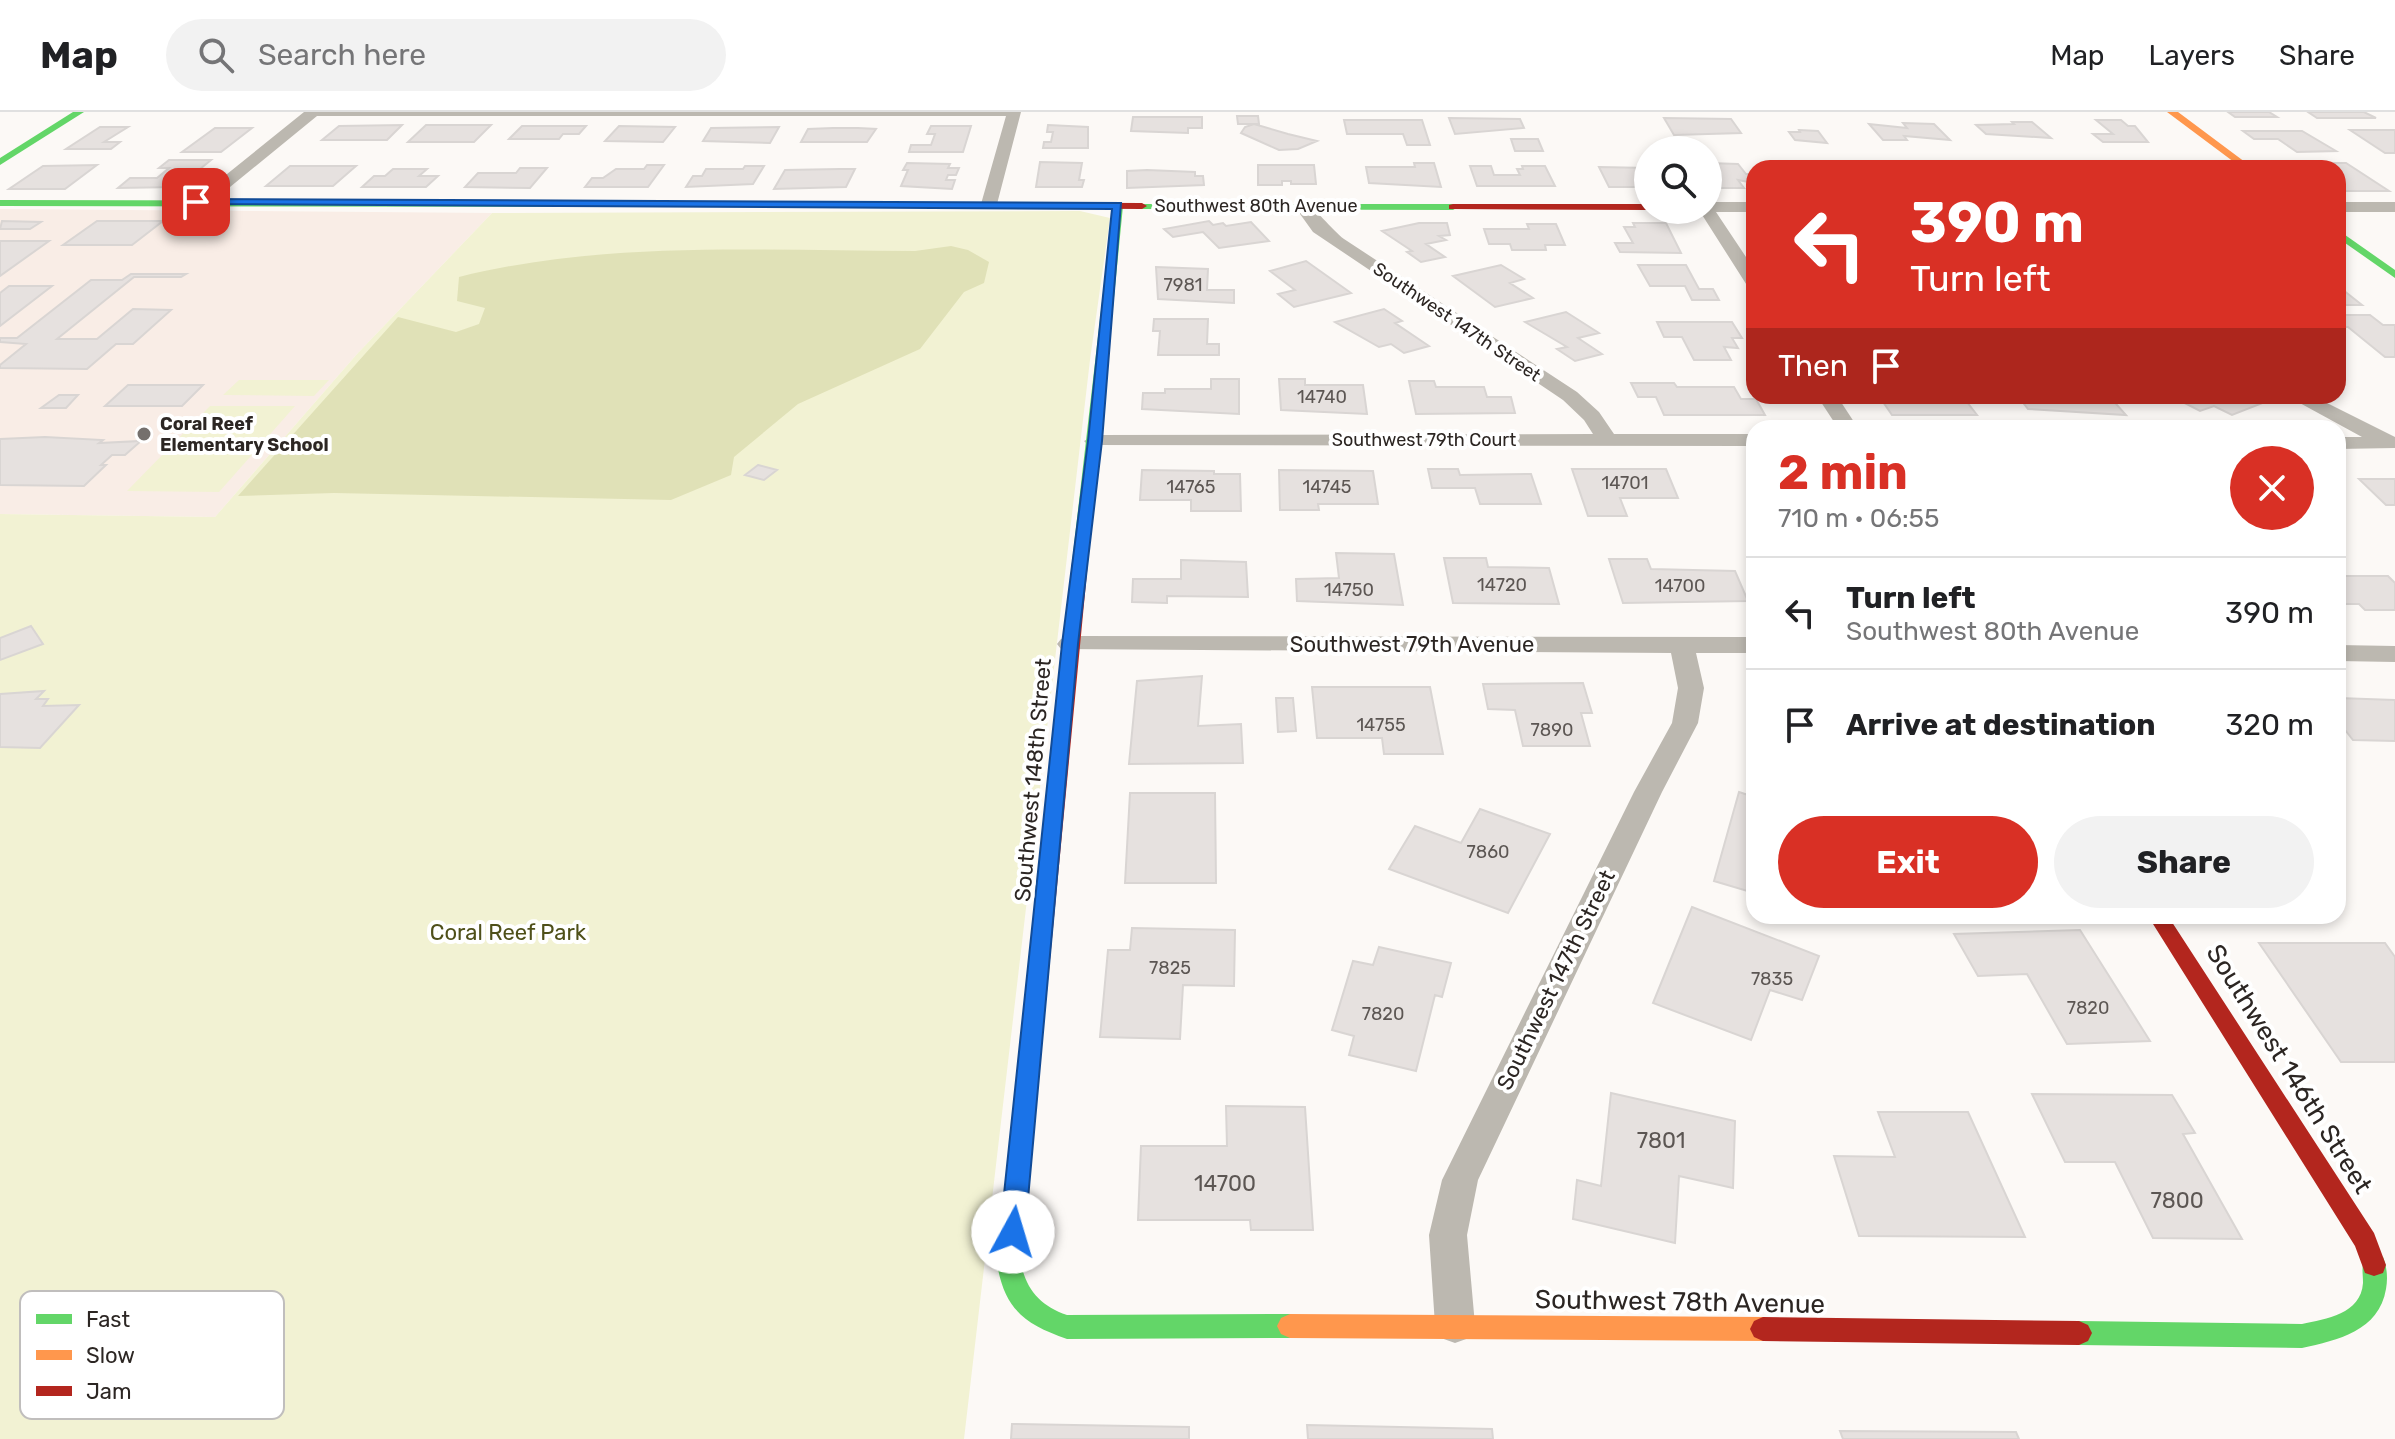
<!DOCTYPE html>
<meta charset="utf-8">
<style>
:root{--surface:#fff;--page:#f2f2f2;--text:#202124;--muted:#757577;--line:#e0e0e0;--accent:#d93025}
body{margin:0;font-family:Rubik,sans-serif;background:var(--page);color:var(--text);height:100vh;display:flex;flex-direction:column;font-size:30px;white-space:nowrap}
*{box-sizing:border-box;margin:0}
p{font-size:26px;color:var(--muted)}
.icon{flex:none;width:44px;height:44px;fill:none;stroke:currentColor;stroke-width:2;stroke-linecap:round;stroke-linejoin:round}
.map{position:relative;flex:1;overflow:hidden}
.panel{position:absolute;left:1746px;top:308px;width:600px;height:504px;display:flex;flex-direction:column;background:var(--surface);border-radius:24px;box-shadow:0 4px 12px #0003}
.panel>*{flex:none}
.guide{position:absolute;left:1746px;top:48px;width:600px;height:244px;border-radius:24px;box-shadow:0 4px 12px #0003;background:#d93025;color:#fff;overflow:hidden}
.fabs{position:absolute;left:1634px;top:24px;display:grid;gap:16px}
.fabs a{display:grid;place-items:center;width:88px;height:88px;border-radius:50%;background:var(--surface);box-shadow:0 4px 12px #0003;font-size:40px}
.pin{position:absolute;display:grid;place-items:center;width:68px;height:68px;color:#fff;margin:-34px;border-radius:16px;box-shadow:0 4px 12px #0006}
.me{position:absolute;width:88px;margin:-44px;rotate:6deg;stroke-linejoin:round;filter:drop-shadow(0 0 6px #0008)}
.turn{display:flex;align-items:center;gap:28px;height:168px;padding:0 32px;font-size:36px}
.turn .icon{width:104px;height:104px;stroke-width:2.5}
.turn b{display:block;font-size:56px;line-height:68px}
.then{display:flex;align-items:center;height:76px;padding:0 32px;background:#0003;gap:16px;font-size:30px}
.round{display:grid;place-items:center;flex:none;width:84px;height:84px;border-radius:42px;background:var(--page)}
.head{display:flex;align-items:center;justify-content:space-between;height:136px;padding:0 32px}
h1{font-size:48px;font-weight:700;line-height:60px;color:var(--accent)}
.action{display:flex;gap:16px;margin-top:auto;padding:16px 32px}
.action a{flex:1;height:92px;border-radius:48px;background:var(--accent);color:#fff;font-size:32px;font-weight:700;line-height:92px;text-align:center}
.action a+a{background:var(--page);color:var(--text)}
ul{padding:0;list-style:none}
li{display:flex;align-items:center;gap:24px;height:112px;padding:0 32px;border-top:2px solid var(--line)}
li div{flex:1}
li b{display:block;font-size:30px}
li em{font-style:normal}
header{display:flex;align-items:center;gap:48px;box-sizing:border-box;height:112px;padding:0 40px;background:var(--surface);border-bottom:2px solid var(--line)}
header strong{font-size:38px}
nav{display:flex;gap:44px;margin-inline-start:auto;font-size:28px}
.search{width:560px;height:72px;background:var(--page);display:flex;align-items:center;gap:20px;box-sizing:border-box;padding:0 28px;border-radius:44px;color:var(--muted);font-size:30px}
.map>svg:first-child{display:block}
</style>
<header>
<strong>Map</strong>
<div class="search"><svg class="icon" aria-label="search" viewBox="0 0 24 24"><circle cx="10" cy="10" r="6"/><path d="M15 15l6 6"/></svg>Search here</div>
<nav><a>Map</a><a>Layers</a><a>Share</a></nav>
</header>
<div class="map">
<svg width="2395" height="1327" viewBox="0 0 2395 1327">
<rect width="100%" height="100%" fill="#fcf9f6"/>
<!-- built -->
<path fill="#f9ede6" d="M0,97L492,101L357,242L215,405L0,402Z"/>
<!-- green -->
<path fill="#f2f2d3" d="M1080,99L1110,106L1090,248L964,1327H0V402L215,405L357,242L492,101Z
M239,268H329L314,284L223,283Z
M210,294H295L219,380L127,379Z"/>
<!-- forest -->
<path fill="#e0e1b7" d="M951,134L968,138L989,150L984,171L964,180L920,237L798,292L734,345L731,363L671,388L334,381L238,384L398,205L456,220L479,212L485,196L457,189L459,165C607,128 763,139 915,139Z"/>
<!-- building -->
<path fill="#e6e1df" stroke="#d9d5d3" stroke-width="2" d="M2228,0H2269L2277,5H2235Z
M2308,0H2364L2376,6H2317Z
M1237,4H1258L1259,12H1238Z
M1133,5H1202V16H1188V21L1131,19Z
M1449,6L1520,7L1524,16L1455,22Z
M1664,6L1731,7L1741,21L1674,23Z
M1344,8H1422L1430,33H1407L1403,22H1347Z
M2096,8H2121L2128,14H2135L2148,30H2103L2093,22H2113Z
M2012,10H2032L2051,26L1986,22L1976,13L2014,12Z
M1903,11L1934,12L1950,28L1904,24L1907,28H1883L1869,12L1907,16Z
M1254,12L1288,22L1317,29L1298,37L1279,38L1241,21L1245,15Z
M402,13L387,28H322L339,14Z
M426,13H491L474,30H408Z
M1048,13L1088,15V36H1043L1044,30H1051L1053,20H1047Z
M522,14H586L579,22H563L559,27H509Z
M619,14L675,15L663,30L605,29Z
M931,14H971L963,40H909L911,33H931L935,22H927Z
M100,15H128L104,30H120L111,37H66Z
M779,15L770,31L703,29L711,16Z
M215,16H252L221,40H182Z
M833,16H858L876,17L867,30H801L808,17Z
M1799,18L1818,19L1827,31L1795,28L1789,20H1800Z
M2350,18H2395V41H2385Z
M2243,19H2302L2336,39L2297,40L2278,27H2254Z
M1511,27H1538L1543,39H1515Z
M169,48H211L178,75L118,76L130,66H157L169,56H159Z
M1040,50L1082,51L1079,68H1084L1082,75H1036Z
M2136,50H2184L2191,56H2143Z
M907,51L950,52L948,56H959L956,63H948L946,68H955L952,77L901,74L908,58H903Z
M1414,51H1434L1441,75L1369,71L1366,55H1415Z
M1708,51L1738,52L1746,62H1754V71L1738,68L1744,76H1709Z
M2315,51H2346L2389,79H2344L2338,75V56H2297H2322Z
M97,53L65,77H9L43,54Z
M647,53H664L648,75H585L592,66H603L616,57H644Z
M1258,53H1314L1316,72H1291V69H1282V73H1258Z
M290,54H356L333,74H266Z
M745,54H764L753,72L686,75L693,64H702L706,57H743Z
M1470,54H1491L1494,63H1520L1517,57H1523L1522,54H1545L1555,74H1477Z
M1599,55L1648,56V71H1636L1638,75H1609Z
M520,56H547L530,76L465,75L478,61H516Z
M393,57H427L419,64H438L426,75H362L374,64H385Z
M840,57H855L846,75L774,77L785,58Z
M1147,58L1195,60V64H1203L1204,73L1127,76V59Z
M97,109H163L132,133H63Z
M1209,109L1213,113L1223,111L1226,114L1251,110L1269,129L1219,136L1203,120L1173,125L1164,117Z
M41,110L30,117H0L2,109Z
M1419,111H1447L1450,123L1439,124L1446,128L1426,132L1445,145L1421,150L1407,140L1412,139L1382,119Z
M1633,111H1666L1681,141L1620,140L1615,131H1633L1624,115H1635Z
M1527,112H1556L1565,133H1545L1546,138H1512L1510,132H1489L1484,117H1529Z
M0,129H49L0,164Z
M1306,149L1351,181L1294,195L1278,182L1295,178L1270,159Z
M1501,153L1524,167L1510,171L1533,186L1495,195L1453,164Z
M1638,153H1686L1699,177H1713L1719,188H1692L1685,174H1650Z
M1156,155L1208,157L1207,178H1234V191L1158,187Z
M131,162H186L181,165H134L57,227H97L133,197L171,198L133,232H116L87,257L0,256V253L26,232L0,230V226H17L91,168H122Z
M9,174H52L0,214V181Z
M2338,174L2362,193H2338Z
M1384,197L1402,209L1395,211L1429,234L1404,241L1391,232L1379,235L1335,210Z
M1566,200L1599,221L1578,226L1602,242L1575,249L1557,237L1567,235L1525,210Z
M2338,203H2370L2383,213H2395V245H2385L2348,215H2338Z
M1154,207H1208L1207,232H1219V243H1158L1160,219H1153Z
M1657,210H1732L1742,226H1732L1738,236L1724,235L1731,248H1694L1682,225H1664Z
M1211,267H1239V302L1142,297L1143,281H1165V277H1211Z
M1279,267H1305V273H1363L1367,302L1281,298Z
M1409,269H1434L1436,275H1484L1487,285H1511L1515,301L1416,302Z
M1631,271H1674L1677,275H1734L1741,287H1756L1765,303H1664L1656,285H1638Z
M128,273H203L182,294H105Z
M59,283H78L66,296H41Z
M1879,284L1963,285L1977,303H1892Z
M2018,284H2109L2126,303L2028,297Z
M2171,284H2242L2260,292L2232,303L2214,294L2200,299Z
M45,325L103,328L99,331L141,329L125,343H112L101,353H106L84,374L0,373V327Z
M758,353L777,358L764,368L745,363Z
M1428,357H1458L1460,363L1531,362L1541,392H1480L1475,376H1432Z
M1572,357H1666L1678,386H1620L1627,404H1588Z
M1142,358L1214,359V362H1240L1241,399H1191V388H1140Z
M1279,358L1373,359L1378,392H1318L1319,398H1280Z
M2359,367H2395V393H2386Z
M1336,441L1394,442L1403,493L1297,489L1296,467L1339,466Z
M1444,446H1486L1488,455L1549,456L1559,492L1453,491Z
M1609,447H1647L1651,457L1735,459L1748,489L1623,491Z
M1181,448L1246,450L1248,485L1167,484V491L1132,490L1133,467H1181Z
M2338,464H2388L2395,471V498H2365L2359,492H2338Z
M31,514L43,532L0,548V526Z
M1202,564L1198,614L1241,612L1243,651L1129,652L1137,569Z
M1583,571L1592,601H1581L1590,634H1523L1515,598L1488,597L1483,572Z
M1312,575H1430L1443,642H1384L1382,626H1317Z
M44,579L36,587H48L43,594L79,593L40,636L0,635V582Z
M1276,586H1293L1296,619L1278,620Z
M2338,586L2395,588V629L2353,628L2338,609Z
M1739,680L1754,685V781L1714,769Z
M1130,681H1215L1216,771H1125Z
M1480,697L1550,722L1508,801L1389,757L1415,714L1461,731Z
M1692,795L1819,844L1802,888L1770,878L1751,928L1653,891Z
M1132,816L1235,818L1234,874L1183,873L1180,927L1100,925L1108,838H1130Z
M2080,818L2150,929L2067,932L2027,862L1978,864L1954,822Z
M2259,831H2385L2395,845V950H2341Z
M1379,835L1451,851L1442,885L1435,883L1416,959L1349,943L1354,924L1332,918L1353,849L1373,853Z
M1611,981L1735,1009L1733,1076L1679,1064L1675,1131L1573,1107L1577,1068L1601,1074Z
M2032,982L2172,983L2195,1021L2183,1022L2242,1127L2153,1126L2115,1050H2065Z
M1226,994L1305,995L1313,1118H1251L1250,1108H1138L1141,1034H1227Z
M1878,1000H1968L2025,1125L1859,1124L1834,1044L1895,1045Z
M1012,1312L1189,1315V1327H1011Z
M1307,1313L1492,1317L1493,1327H1308Z
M1840,1319L2016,1320L2019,1327H1843Z"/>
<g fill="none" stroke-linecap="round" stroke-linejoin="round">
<!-- street -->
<path fill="#bcb8b0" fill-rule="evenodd" d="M304,0H1021L997,92L989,97L981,92L1006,4H317L208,93H196V87Z
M1303,90C1314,94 1332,118 1344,127L1577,280L1599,300L1614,322H1754V334L1088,333L1084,329L1095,323L1593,322L1584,308L1563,288L1313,120L1295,95Z
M1708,90H1754V100H1716L1754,157V176L1748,175L1699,98H1708Z
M2338,90H2395V100H2338Z
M1817,284H1837L1858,316H1838Z
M2287,284H2313L2395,325V336L2338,337V325H2362Z
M1070,524L1754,525V541H1696L1704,576L1698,611L1662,680L1478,1068L1467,1123L1475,1213L1469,1226L1455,1231L1441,1226L1435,1213L1429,1123L1442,1068L1634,680L1672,611L1678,576L1671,541L1061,537L1057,532L1061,527Z
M2338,533L2395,534V550L2338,549Z"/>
<!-- fast -->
<path fill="#63d668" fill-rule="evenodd" d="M73,0H84L0,53V46Z
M0,88L606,89L611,92L606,95L0,94Z
M1118,91L1123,94L1088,450L1080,455L1072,450L1113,94Z
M1138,92H1453L1458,95L1453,98L1142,97L1138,96Z
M2338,118L2395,158V166L2338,126Z
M1026,975L1034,978L1037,984L1021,1152C1027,1179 1041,1194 1067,1203L1290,1202L1299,1206L1303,1214L1299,1222L1290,1226L1067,1227C1025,1212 1005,1198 997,1152L1015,984L1018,978Z
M2374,1142L2383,1145C2387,1155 2388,1166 2386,1177C2379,1219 2338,1228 2302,1236L2079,1233L2070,1229L2066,1221L2070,1213L2079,1209L2302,1212C2326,1207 2361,1202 2363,1171C2363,1161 2361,1155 2365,1145Z"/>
<!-- slow -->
<path fill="#ff974d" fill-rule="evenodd" d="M2167,0H2178L2253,56H2242Z
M1290,1202L1763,1205L1772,1209L1776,1217L1772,1225L1763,1229L1290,1226L1281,1222L1277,1214L1281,1206Z"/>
<!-- jam -->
<path fill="#b3261e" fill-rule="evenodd" d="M606,89L1142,91L1147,94L1142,97L602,94L601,92Z
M1453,92H1648L1649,98L1449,97V93Z
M1080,445L1088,450L1037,984L1034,990L1026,993L1018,990L1015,984L1072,450Z
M2148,804H2168L2374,1121L2386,1153L2383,1161L2374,1164L2365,1161L2355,1134Z
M1763,1205L2079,1209L2088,1213L2092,1221L2088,1229L2079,1233L1763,1229L1754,1225L1750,1217L1754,1209Z"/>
</g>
<!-- route -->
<path fill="#1a73e8" stroke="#114b97" stroke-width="2" d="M196,87L1121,91L1102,329L1078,532L1025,1120L1021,1128L1013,1131L1004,1128L1000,1120L1062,532L1088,329L1112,97L192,92V88Z"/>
<!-- markers -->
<circle fill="#75706d" stroke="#fff" stroke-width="3" cx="144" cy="322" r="8"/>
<g text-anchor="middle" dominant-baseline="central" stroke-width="8" stroke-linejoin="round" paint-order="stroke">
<!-- far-street labels -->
<g font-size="18" fill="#2c2623" stroke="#fff">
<text x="1256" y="94">Southwest 80th Avenue</text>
<text transform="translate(1457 210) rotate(34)">Southwest 147th Street</text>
<text x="1424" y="328">Southwest 79th Court</text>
</g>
<!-- number labels -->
<g font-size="18" fill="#5c5653">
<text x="1183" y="173">7981</text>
<text x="1322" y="285">14740</text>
<text x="1625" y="371">14701</text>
<text x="1191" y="375">14765</text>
<text x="1327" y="375">14745</text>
<text x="1502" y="473">14720</text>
<text x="1680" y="474">14700</text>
<text x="1349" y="478">14750</text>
<text x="1381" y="613">14755</text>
<text x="1552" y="618">7890</text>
<text x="1488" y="740">7860</text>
<text x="1170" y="856">7825</text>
<text x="1772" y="867">7835</text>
<text x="2088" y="896">7820</text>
<text x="1383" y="902">7820</text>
</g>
<!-- far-poi labels -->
<g font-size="18" font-weight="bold" fill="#2c2623" stroke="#fff" text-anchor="start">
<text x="160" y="312">Coral Reef<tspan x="160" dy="21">Elementary School</tspan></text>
</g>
<!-- street labels -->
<g font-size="22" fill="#2c2623" stroke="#fff">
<text x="1412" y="532">Southwest 79th Avenue</text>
<text transform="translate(1033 668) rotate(-85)">Southwest 148th Street</text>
<text transform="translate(1556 868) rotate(-64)">Southwest 147th Street</text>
</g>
<!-- park labels -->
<g font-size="22" fill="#4f5019" stroke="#fff">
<text x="508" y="820">Coral Reef Park</text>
</g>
<!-- near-number labels -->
<g font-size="22" fill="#5c5653">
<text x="1661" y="1028">7801</text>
<text x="1225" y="1071">14700</text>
<text x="2177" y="1088">7800</text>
</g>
<!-- near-street labels -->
<g font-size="26" fill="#2c2623" stroke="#fff">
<text transform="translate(2289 957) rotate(58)">Southwest 146th Street</text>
<text transform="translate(1680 1190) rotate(1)">Southwest 78th Avenue</text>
</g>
</g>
<!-- legend -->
<rect x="20" y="1179" width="264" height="128" rx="12" fill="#fff" stroke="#c0bebd" stroke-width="2"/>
<rect x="36" y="1202" width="36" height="10" fill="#63d668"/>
<rect x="36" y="1238" width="36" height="10" fill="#ff974d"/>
<rect x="36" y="1274" width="36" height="10" fill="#b3261e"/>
<g font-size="22" fill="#2c2623">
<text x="86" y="1215">Fast</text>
<text x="86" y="1251">Slow</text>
<text x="86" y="1287">Jam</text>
</g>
</svg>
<div class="fabs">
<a><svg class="icon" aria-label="search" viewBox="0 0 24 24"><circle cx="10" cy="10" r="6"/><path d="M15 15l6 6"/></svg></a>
</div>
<div class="pin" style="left:196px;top:90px;background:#d93025"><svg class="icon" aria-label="arrive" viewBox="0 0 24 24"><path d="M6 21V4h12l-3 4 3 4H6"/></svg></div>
<svg class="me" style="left:1013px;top:1120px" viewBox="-20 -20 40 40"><circle r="19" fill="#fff"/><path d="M0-13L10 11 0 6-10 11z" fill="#1a73e8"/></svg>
<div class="guide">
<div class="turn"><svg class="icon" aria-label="left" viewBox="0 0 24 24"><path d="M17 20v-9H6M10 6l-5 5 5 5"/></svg><div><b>390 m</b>Turn left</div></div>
<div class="then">Then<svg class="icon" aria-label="arrive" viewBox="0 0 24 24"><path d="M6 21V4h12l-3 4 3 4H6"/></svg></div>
</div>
<section class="panel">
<div class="head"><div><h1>2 min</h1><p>710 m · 06:55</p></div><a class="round" style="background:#d93025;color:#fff"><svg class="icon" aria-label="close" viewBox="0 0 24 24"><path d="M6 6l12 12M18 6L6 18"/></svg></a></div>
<ul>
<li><svg class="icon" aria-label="left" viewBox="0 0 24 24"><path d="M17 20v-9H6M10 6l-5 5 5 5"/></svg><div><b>Turn left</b><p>Southwest 80th Avenue</p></div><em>390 m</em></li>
<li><svg class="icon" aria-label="arrive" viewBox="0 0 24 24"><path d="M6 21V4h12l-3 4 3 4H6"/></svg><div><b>Arrive at destination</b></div><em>320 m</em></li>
</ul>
<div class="action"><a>Exit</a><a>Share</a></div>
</section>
</div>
